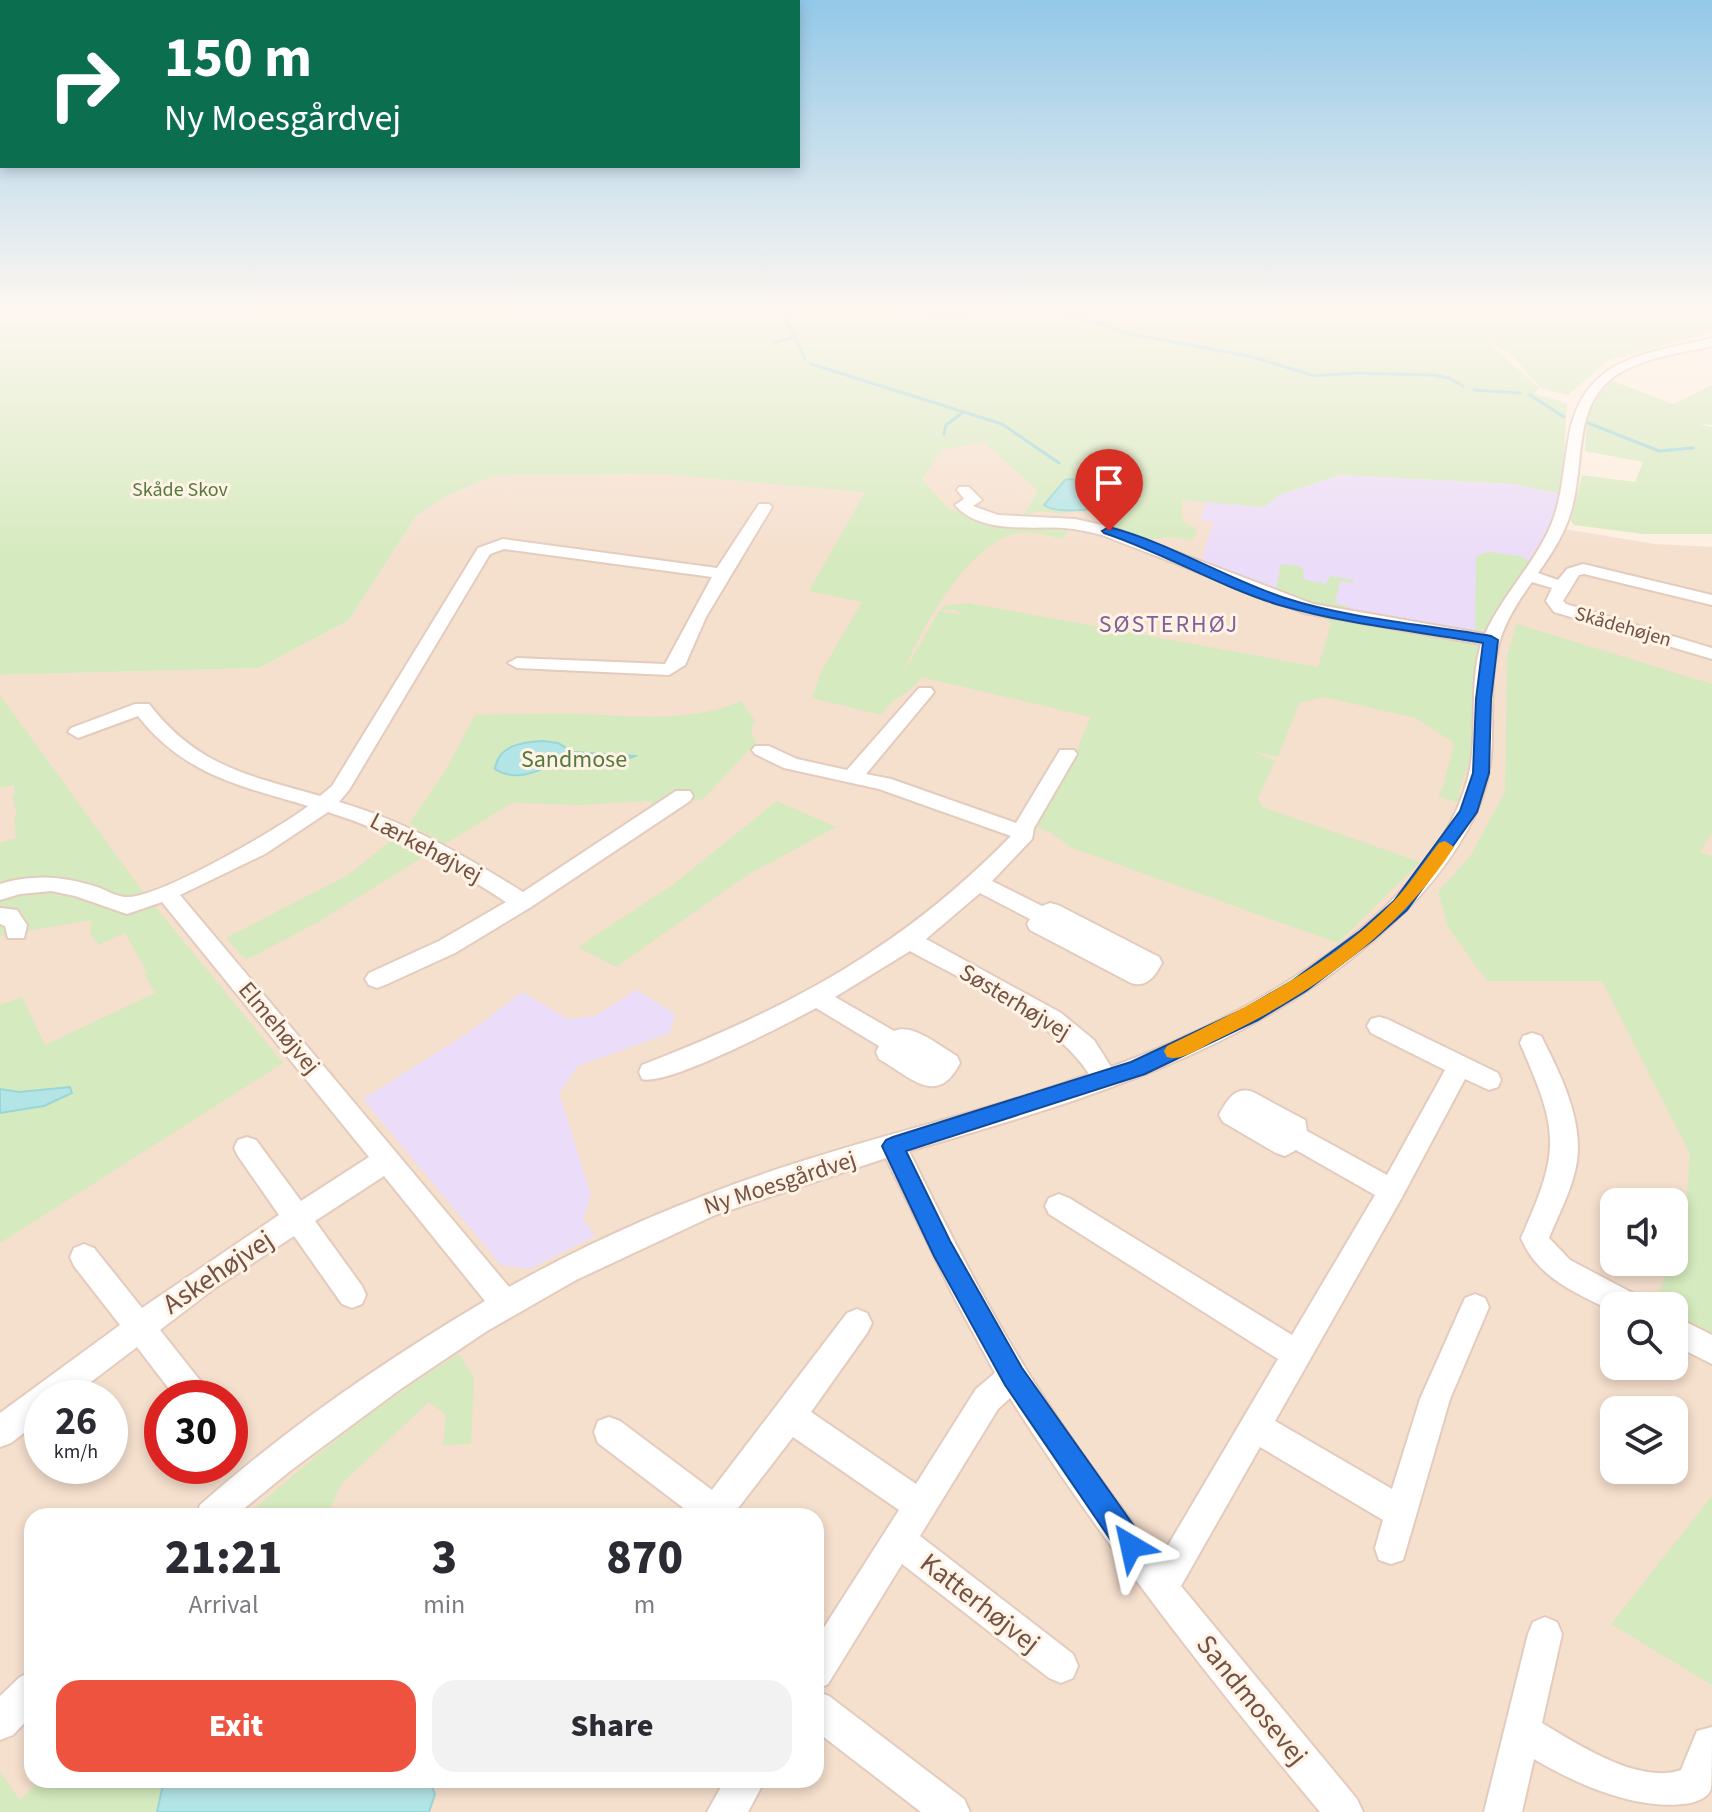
<!DOCTYPE html>
<meta charset="utf-8">
<style>
:root{--surface:#fff;--page:#f2f2f3;--text:#2b2b33;--muted:#7c7c81;--accent:#ed533f}
body{margin:0;font-family:"Source Sans 3",sans-serif;background:var(--page);color:var(--text);height:100vh;display:flex;flex-direction:column;font-size:30px;white-space:nowrap}
*{box-sizing:border-box;margin:0}
p{font-size:26px;color:var(--muted)}
.icon{flex:none;width:44px;height:44px;fill:none;stroke:currentColor;stroke-width:2;stroke-linecap:round;stroke-linejoin:round}
.map{position:relative;flex:1;overflow:hidden}
.panel{position:absolute;left:24px;top:1508px;width:800px;height:280px;display:flex;flex-direction:column;background:var(--surface);border-radius:24px;box-shadow:0 4px 12px #0003}
.panel>*{flex:none}
.guide{position:absolute;left:0px;top:0px;width:800px;height:168px;box-shadow:0 4px 12px #0003;background:#0b6e4f;color:#fff;overflow:hidden}
.tools{position:absolute;left:1600px;top:1188px;display:grid;gap:16px}
.tools a{display:grid;place-items:center;width:88px;height:88px;border-radius:16px;background:var(--surface);box-shadow:0 4px 12px #0003;font-size:40px}
.speed{position:absolute;left:24px;top:1380px;display:flex;gap:16px;font-size:40px;font-weight:700;text-align:center}
.speed>*{display:grid;place-content:center;width:104px;height:104px;border-radius:50%;background:var(--surface);box-shadow:0 4px 12px #0003;line-height:1}
.speed small{font-size:20px;font-weight:400}
.speed .limit{border:12px solid #d22;background:#fff;color:#111}
.pin{position:absolute;display:grid;place-items:center;width:68px;height:68px;color:#fff;margin:-82px -34px;border-radius:50% 50% 50% 0;rotate:-45deg;box-shadow:0 0 8px #0007}
.pin .icon{rotate:45deg}
.me{position:absolute;width:88px;margin:-44px;rotate:324deg;stroke-linejoin:round;filter:drop-shadow(0 0 6px #0008)}
.turn{display:flex;align-items:center;gap:28px;height:168px;padding:0 32px;font-size:36px}
.turn .icon{width:104px;height:104px;stroke-width:2.5}
.turn b{display:block;font-size:56px;line-height:68px}
.eta{display:flex;justify-content:space-evenly;align-items:center;height:136px;text-align:center}
.eta b{font-size:48px;font-weight:800;line-height:56px}
.button{display:flex;gap:16px;margin-top:auto;padding:16px 32px}
.button a{flex:1;height:92px;border-radius:24px;background:var(--accent);color:#fff;font-size:32px;font-weight:800;line-height:92px;text-align:center}
.button a+a{background:var(--page);color:var(--text)}
.map>svg:first-child{display:block}
</style>
<div class="map">
<svg width="1712" height="1812" viewBox="0 0 1712 1812">
<rect width="100%" height="100%" fill="#fdeedf"/>
<!-- residential -->
<path fill="#f5dfcd" fill-rule="evenodd" d="M992,427L1068,509L1131,500H1207L1513,484L1552,527L1655,544L1712,547V1812H0V675L259,668L349,620L416,516L446,496L494,476L891,471ZM1614,1202H1674V1262H1614ZM1614,1306H1674V1366H1614ZM42,1398H110V1466H42ZM162,1398H230V1466H162ZM1614,1410H1674V1470H1614ZM32,1516H816V1780H32Z"/>
<!-- education -->
<path fill="#ebdcf9" d="M1341,475L1513,484L1562,494L1556,517L1483,632L1448,630L1304,604L1216,573L1202,557L1214,522L1200,519L1207,500L1264,507L1281,494Z
M636,990L675,1014L670,1033L578,1066L559,1093L591,1195L583,1219L595,1236L530,1269L501,1265L363,1099L471,1031L522,992L568,1019L595,1016Z"/>
<!-- green -->
<path fill="#d5eabe" d="M0,308H1712V332L1609,360L1568,395L1541,388L1509,353L1482,337L1539,388L1534,394L1567,403L1562,494L1513,484L1341,475L1281,494L1264,507L1182,500V521L1195,528L1197,533L1193,540L1169,537L1150,540L1115,529L1119,520L1114,515L1069,510L1063,514L1039,511L1023,516L1038,491L984,442L943,449L922,480L949,509L989,522L1069,526L1063,539C1050,537 1032,531 1020,533C970,539 920,630 904,672L939,611L962,615L956,610H941L942,606L968,603L1318,667L1331,624L1322,615L1476,643L1483,649L1477,749L1469,760L1459,792L1464,800L1457,802L1438,796L1443,787L1454,743L1416,718L1324,697L1299,703L1278,757L1255,752L1275,761L1258,798L1262,807L1420,862L1338,943L1072,848L1050,832L1032,826L1074,756L1091,717L921,677C909,697 892,695 882,715L812,698L821,672L862,602L809,591L865,492L660,474L494,476L446,496L416,516L349,620L259,668L0,675Z
M1613,381L1673,404L1712,385V425L1699,424L1712,427V534H1643L1574,525L1571,521L1582,475L1635,482L1643,462L1585,451C1587,424 1586,396 1613,381Z
M1489,552L1521,556L1529,561L1487,630H1475L1476,556Z
M1281,564L1299,566L1304,570L1303,579L1326,584L1330,576L1354,580L1353,583L1340,581L1335,603L1350,607L1349,611L1275,594Z
M1517,624L1712,684V832L1700,852L1712,856V1338L1674,1318V1306H1658L1656,1300L1671,1262H1674L1684,1228L1690,1154L1602,981H1487L1448,927L1438,892L1471,855L1505,792L1507,656Z
M0,695L137,884L283,1063L0,1243V1005L22,997L45,1045L155,993L144,974L147,972L125,933L99,945L90,934L91,920L0,936V843L16,838L14,817L17,815L12,796L15,795L14,785L0,788Z
M741,701L755,721L751,732L756,743L703,799L657,806L649,801L580,805L512,803L445,844L409,824L446,770L475,715C510,714 545,713 581,714C634,716 691,723 741,701Z
M777,801L836,827L749,874L616,967L578,947L674,884Z
M394,838L425,856L318,922L246,960L226,938L348,875Z
M459,1354L474,1378L471,1444L443,1445L446,1415L429,1402L341,1484L327,1516H246C313,1457 383,1400 459,1354Z
M1712,1496V1685L1611,1624Z
M0,1772L20,1800L41,1780H164L157,1812H0Z"/>
<!-- water -->
<path fill="#b3e5e7" stroke="#99d6d9" stroke-width="2" d="M1070,479L1082,481L1080,485L1090,492L1131,500C1114,508 1058,516 1044,505L1065,480Z
M543,741L558,743L573,752L635,756C618,765 593,752 573,757C548,764 521,786 495,769C498,745 523,742 543,741Z
M70,1087L72,1093L44,1106L0,1113V1089L19,1092Z
M164,1780H429L435,1794L429,1812H157Z"/>
<g fill="none" stroke-linecap="round" stroke-linejoin="round">
<!-- stream -->
<path stroke="#99d6d9" stroke-width="3" d="M778,308L782,310L795,337
M898,308L946,316L1006,308
M1032,308L1082,317L1125,333L1249,356L1315,376L1355,373L1432,375L1449,378L1463,386
M796,340L805,359
M775,343L795,336
M811,364L1002,424L1059,463
M1474,390L1520,393
M1530,395L1564,417
M1588,423L1659,451L1693,448
M944,434L946,425L962,413"/>
<!-- minor casing -->
<g stroke="#e3cbbe" stroke-width="4">
<path id="minor" d="M1712,338V346C1681,353 1646,357 1618,374C1572,403 1585,462 1572,508C1566,532 1552,553 1538,573L1558,580L1567,569L1583,564L1712,595V605L1584,574L1579,575L1563,601L1566,604L1712,648V659L1554,612L1546,601L1552,588L1532,582C1517,603 1502,626 1497,652C1485,709 1503,755 1476,813C1452,864 1416,904 1374,940C1242,1055 1074,1103 909,1151C940,1214 971,1276 1006,1336C1051,1414 1105,1487 1160,1559L1278,1359L1049,1214L1045,1206L1049,1198L1059,1194L1069,1198L1292,1335L1375,1195L1296,1150L1285,1156L1276,1153L1223,1122L1219,1115C1227,1100 1235,1086 1253,1092L1305,1120L1307,1131L1387,1175L1445,1070L1371,1033L1367,1026L1371,1019L1379,1017L1387,1019L1498,1073L1501,1080L1498,1087L1489,1090L1465,1079L1401,1199L1275,1421L1392,1489L1420,1399L1465,1298L1475,1294L1485,1298L1489,1307L1450,1399L1403,1560L1391,1564L1379,1560L1375,1548L1383,1520L1260,1447L1181,1586L1357,1799L1363,1812H1320C1209,1679 1103,1544 1010,1398L998,1409L920,1536L1073,1654L1078,1666L1073,1678L1061,1683L1049,1678L902,1564L828,1684L816,1690V1640L899,1510L793,1437L732,1516H694L598,1443L594,1432L598,1421L609,1417L620,1421L712,1490L847,1313L857,1309L867,1313L872,1323L867,1333L811,1412L916,1484L976,1389L995,1373L956,1301L886,1158L715,1215L576,1280L487,1331L402,1388L290,1471L235,1516H195L200,1505C287,1428 385,1360 485,1301L384,1176L315,1221L362,1286L366,1295L362,1304L352,1308L342,1304L294,1236L215,1288L160,1330L206,1388L210,1398H176L137,1347L70,1398H42V1419L11,1443L0,1447V1413L120,1325L74,1266L70,1257L74,1248L84,1244L94,1248L142,1308L279,1215L238,1156L234,1148L238,1140L247,1137L256,1140L301,1201L369,1157L162,902L127,914L75,896L51,891L20,894L0,900V884C34,874 63,876 97,887C106,890 117,897 126,897C156,900 282,827 308,806C241,786 184,775 138,716L78,738L68,732L71,728L135,704H149C198,767 248,775 320,796L332,786L478,548L503,539L717,568L759,504H769L772,507L706,617L685,665L669,675L517,668L508,663L517,658L665,664L712,577L504,549L490,554L349,790L339,802C407,822 462,854 523,892L676,791H690L693,796L690,801L531,907L455,953L385,985L377,988L369,985L365,979L369,973L439,941L506,902C449,865 392,832 328,812L265,854L180,895L509,1287C600,1236 694,1196 793,1164C891,1132 992,1110 1089,1074C1054,1019 967,983 910,951L835,997L894,1031C913,1023 939,1046 957,1056L960,1063C937,1108 911,1077 879,1059L876,1052L879,1046L816,1008C788,1023 667,1087 642,1079L639,1072L642,1065C787,1009 901,949 1011,836L879,789L784,768L755,754L752,750L755,746H769L797,759L847,770L919,688H931L934,692L931,696L866,774L891,779L1016,823L1060,750H1074L1077,754L1034,828L1032,839L992,881L1042,906L1050,903L1058,905L1159,957L1162,963C1155,976 1147,988 1131,983L1030,930L1027,924L1030,919L980,893L926,939L1061,1013L1094,1040L1111,1067C1236,1021 1421,924 1465,788C1481,741 1467,691 1481,644L1304,613L1102,535C1090,532 1077,529 1064,528C1030,526 980,534 955,505L964,499L957,490L959,487H969L982,500L973,506L998,515L1075,519L1111,527L1313,604L1485,634C1503,594 1534,565 1551,525C1562,499 1563,470 1568,442C1581,357 1642,355 1712,338Z
M0,908L17,910L27,925L24,938H8L5,926L0,924Z
M1532,1033L1541,1036C1560,1073 1583,1119 1577,1161C1573,1188 1559,1213 1549,1238L1570,1260L1640,1297L1644,1306H1614V1312C1577,1293 1538,1279 1521,1238C1561,1149 1559,1132 1520,1043L1523,1036Z
M1674,1316L1712,1335V1364L1674,1345Z
M1545,1617L1557,1622L1562,1634L1542,1723C1577,1744 1639,1785 1681,1770L1697,1731L1712,1727C1712,1743 1712,1776 1711,1789C1708,1798 1699,1800 1691,1803C1639,1812 1578,1785 1534,1759L1522,1812H1484L1528,1634L1533,1622Z
M32,1671V1715L13,1735L0,1740V1696L20,1677Z
M816,1691L829,1696L964,1799L970,1812H921L816,1731Z
M725,1780H765L748,1812H707Z"/>
</g>
<!-- minor -->
<use href="#minor" fill="#fff" fill-rule="evenodd"/>
</g>
<!-- sky -->
<linearGradient id="sky" x2="0" y2="1"><stop stop-color="#93c8e8"/><stop offset="0.55" stop-color="#fef7f1"/><stop offset="1" stop-color="#fef7f1" stop-opacity="0"/></linearGradient>
<rect width="1712" height="562" fill="url(#sky)"/>
<!-- route -->
<path fill="#1a73e8" stroke="#114b97" stroke-width="2" d="M1109,527C1170,543 1225,578 1285,598C1346,618 1427,625 1491,636L1498,640L1491,699L1489,773L1477,812L1407,910L1373,940L1306,991L1258,1020L1145,1074L906,1151L950,1241L1022,1368L1141,1536L1145,1546L1141,1555L1131,1559L1121,1555L1005,1385L934,1256L882,1146L886,1140L893,1137L1131,1062L1244,1009L1292,981L1360,931L1394,901L1460,811L1473,773L1476,699L1483,643C1415,631 1345,624 1279,605C1218,586 1164,553 1104,533L1102,531Z"/>
<!-- slow -->
<path fill="#f59e0b" d="M1445,841L1454,847C1397,935 1311,994 1218,1039C1203,1046 1182,1062 1167,1057L1164,1051L1167,1046C1247,1007 1331,966 1394,901C1410,884 1424,862 1439,843Z"/>
<g text-anchor="middle" dominant-baseline="central" stroke-width="6" stroke-linejoin="round" paint-order="stroke">
<!-- far-park labels -->
<g font-size="20" fill="#567a3e" stroke="#fff3e6">
<text x="180" y="490">Skåde Skov</text>
</g>
<!-- far-street labels -->
<g font-size="20" fill="#745246" stroke="#fff3e6">
<text transform="translate(1623 627) rotate(16)">Skådehøjen</text>
</g>
<!-- far-quarter labels -->
<g font-size="24" letter-spacing="2" fill="#806198" stroke="#fff3e6">
<text x="1169" y="624">SØSTERHØJ</text>
</g>
<!-- park labels -->
<g font-size="24" fill="#567a3e" stroke="#fff3e6">
<text x="574" y="759">Sandmose</text>
</g>
<!-- street labels -->
<g font-size="24" fill="#745246" stroke="#fff3e6">
<text transform="translate(426 848) rotate(28)">Lærkehøjvej</text>
<text transform="translate(1015 1002) rotate(31)">Søsterhøjvej</text>
<text transform="translate(279 1028) rotate(50)">Elmehøjvej</text>
<text transform="translate(780 1183) rotate(-18)">Ny Moesgårdvej</text>
</g>
<!-- near-street labels -->
<g font-size="28" fill="#745246" stroke="#fff3e6">
<text transform="translate(218 1272) rotate(-34)">Askehøjvej</text>
<text transform="translate(980 1603) rotate(38)">Katterhøjvej</text>
<text transform="translate(1252 1700) rotate(51)">Sandmosevej</text>
</g>
</g>
</svg>
<div class="tools">
<a><svg class="icon" aria-label="sound" viewBox="0 0 24 24"><path d="M4 9h4l5-4v14l-5-4H4zM17 9q2 3 0 6"/></svg></a>
<a><svg class="icon" aria-label="search" viewBox="0 0 24 24"><circle cx="10" cy="10" r="6"/><path d="M15 15l6 6"/></svg></a>
<a><svg class="icon" aria-label="layers" viewBox="0 0 24 24"><path d="M12 4l9 5-9 5-9-5zM3 14l9 5 9-5"/></svg></a>
</div>
<div class="speed"><div>26<small>km/h</small></div><div class="limit">30</div></div>
<div class="pin" style="left:1109px;top:531px;background:#d93025"><svg class="icon" aria-label="arrive" viewBox="0 0 24 24"><path d="M6 21V4h12l-3 4 3 4H6"/></svg></div>
<svg class="me" style="left:1131px;top:1546px" viewBox="-20 -20 40 40"><path d="M0-17L14 15 0 8-14 15z" fill="#1a73e8" stroke="#fff" stroke-width="4"/></svg>
<div class="guide">
<div class="turn"><svg class="icon" aria-label="right" viewBox="0 0 24 24"><path d="M7 20v-9h11M14 6l5 5-5 5"/></svg><div><b>150 m</b>Ny Moesgårdvej</div></div>
</div>
<section class="panel">
<div class="eta">
<div><b>21:21</b><p>Arrival</p></div>
<div><b>3</b><p>min</p></div>
<div><b>870</b><p>m</p></div>
</div>
<div class="button"><a>Exit</a><a>Share</a></div>
</section>
</div>
